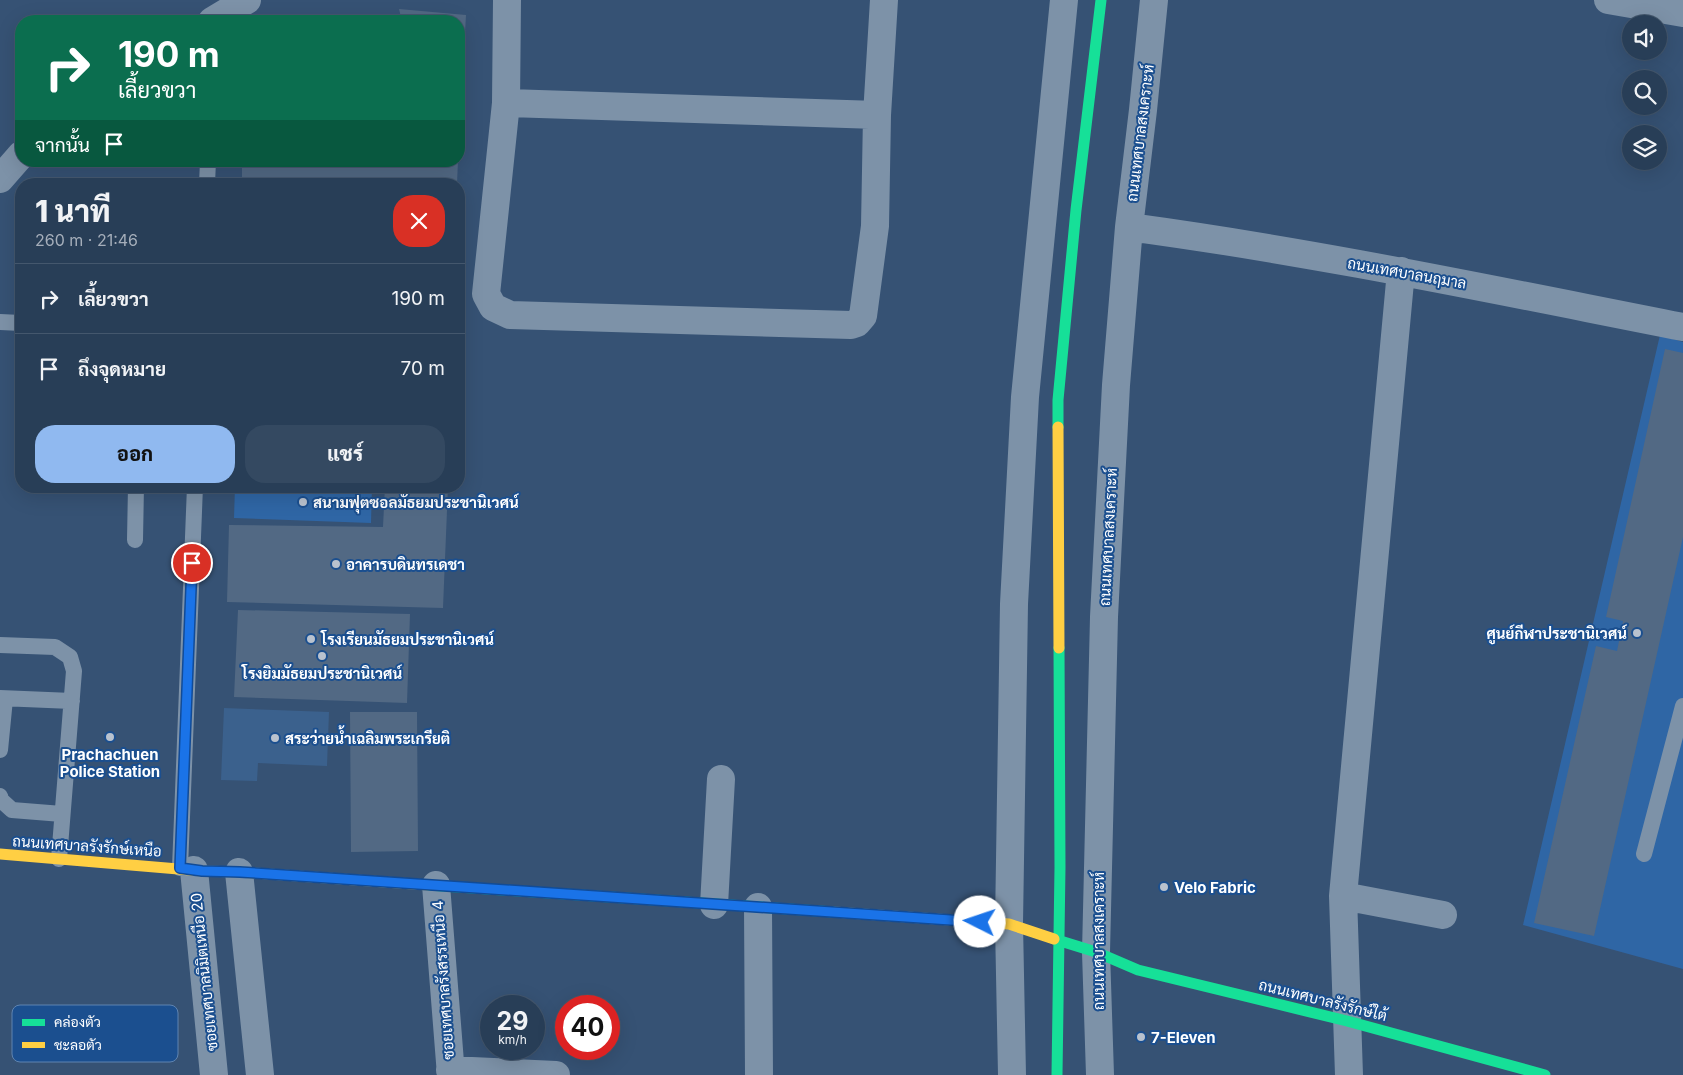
<!DOCTYPE html>
<html lang="th">
<meta charset="utf-8">
<style>
:root{--surface:#283e57;--page:#344961;--text:#f1f3f6;--muted:#a5aeba;--line:#44576d;--accent:#90b9f0}
body{margin:0;font-family:Inter,Sarabun,sans-serif;background:var(--page);color:var(--text);height:100vh;display:flex;flex-direction:column;font-size:19px;white-space:nowrap}
*{box-sizing:border-box;margin:0}
p{font-size:16px;color:var(--muted)}
.icon{flex:none;width:28px;height:28px;fill:none;stroke:currentColor;stroke-width:2;stroke-linecap:round;stroke-linejoin:round}
.map{position:relative;flex:1;overflow:hidden}
.panel{position:absolute;left:15px;top:178px;width:450px;height:315px;display:flex;flex-direction:column;background:var(--surface);border-radius:20px;box-shadow:0 5px 20px #0002,0 0 0 1px var(--line)}
.panel>*{flex:none}
.hud{position:absolute;left:15px;top:15px;width:450px;height:152px;border-radius:20px;box-shadow:0 5px 20px #0002,0 0 0 1px var(--line);background:#0b6e4f;color:#fff;overflow:hidden}
.buttons{position:absolute;left:1622px;top:15px;display:grid;gap:10px}
.buttons a{display:grid;place-items:center;width:45px;height:45px;border-radius:50%;background:var(--surface);box-shadow:0 5px 20px #0002,0 0 0 1px var(--line);font-size:25px}
.speed{position:absolute;left:480px;top:995px;display:flex;gap:10px;font-size:25px;font-weight:700;text-align:center}
.speed>*{display:grid;place-content:center;width:65px;height:65px;border-radius:50%;background:var(--surface);box-shadow:0 5px 20px #0002,0 0 0 1px var(--line);line-height:1}
.speed small{font-size:12px;font-weight:400}
.speed .limit{border:8px solid #d22;background:#fff;color:#111}
.pin{position:absolute;display:grid;place-items:center;width:42px;height:42px;color:#fff;margin:-21px;border:2px solid #fff;border-radius:50%;box-shadow:0 1px 5px #0007}
.me{position:absolute;width:55px;margin:-28px;rotate:274deg;stroke-linejoin:round;filter:drop-shadow(0 0 4px #0008)}
.turn{display:flex;align-items:center;gap:18px;height:105px;padding:0 20px;font-size:22px}
.turn .icon{width:65px;height:65px;stroke-width:2.5}
.turn b{display:block;font-size:35px;line-height:42px}
.then{display:flex;align-items:center;height:48px;padding:0 20px;background:#0003;gap:10px;font-size:19px}
.round{display:grid;place-items:center;flex:none;width:52px;height:52px;border-radius:20px;background:var(--page)}
.head{display:flex;align-items:center;justify-content:space-between;height:85px;padding:0 20px}
h1{font-size:30px;font-weight:800;line-height:38px}
.action{display:flex;gap:10px;margin-top:auto;padding:10px 20px}
.action a{flex:1;height:58px;border-radius:20px;background:var(--accent);color:#111;font-size:20px;font-weight:800;line-height:58px;text-align:center}
.action a+a{background:var(--page);color:var(--text)}
ul{padding:0;list-style:none}
li{display:flex;align-items:center;gap:15px;height:70px;padding:0 20px;border-top:1px solid var(--line)}
li div{flex:1}
li b{display:block;font-size:19px}
li em{font-style:normal}
.map>svg:first-child{display:block}
</style>
<div class="map">
<svg width="1683" height="1075" viewBox="0 0 1683 1075">
<rect width="100%" height="100%" fill="#365274"/>
<!-- green -->
<path fill="#2f66a5" d="M1660,335L1683,342V969L1523,925Z
M235,486H372L371,523L234,518Z"/>
<!-- water -->
<path fill="#3b618d" d="M224,708L329,712L327,766L258,763L257,781L221,780Z"/>
<!-- building -->
<path fill="#526984" d="M399,9L466,15L460,121H459V21H402Z
M242,161H458L457,184H242Z
M1665,349L1683,353V537L1594,936L1534,923L1596,646L1617,651L1623,621L1606,617Z
M385,486H448L443,608L227,602L229,525L383,527Z
M238,610L410,614L407,703L234,697Z
M350,712H417L418,851L351,852Z"/>
<g fill="none" stroke-linecap="round" stroke-linejoin="round">
<!-- lane -->
<path stroke="#7d92a8" stroke-width="16" d="M207,184L208,161
M0,322L21,323
M135,540L136,486
M0,645L55,647L70,657L74,671L59,859
M0,698L72,701
M0,750L5,699
M0,796L1,800L12,810L62,814
M1644,854L1683,706
M180,868L195,486"/>
<!-- street -->
<path stroke="#7d92a8" stroke-width="28" d="M507,0L506,103L486,294L493,307L510,315L851,325L857,323L863,316L875,226L877,115L884,0
M1608,0L1683,13
M212,21L247,0
M506,103L877,115
M0,179L21,155
M1129,227C1315,252 1499,291 1683,327
M194,870L214,1075
M239,872L260,1075
M436,885L451,1075
M1343,896L1443,915
M714,905L721,779
M758,907L759,1075
M450,1070L556,1075
M1012,1075L1009,924L1014,604L1025,397L1064,0
M1100,1075L1096,952L1104,617L1116,385L1129,227L1143,110L1154,0
M1349,1075L1343,896L1401,271"/>
<!-- fast -->
<path stroke="#16e098" stroke-width="11" d="M1058,427V400L1076,210L1101,0
M428,885L834,912
M1054,939L1096,952L1138,970L1347,1021L1545,1075
M1057,1075L1060,867L1059,648"/>
<!-- slow -->
<path stroke="#ffcf43" stroke-width="11" d="M1058,427L1059,648
M0,854L202,871L239,872L428,885
M834,912L1009,924L1054,939"/>
</g>
<g fill="none" stroke-linecap="round" stroke-linejoin="round">
<!-- route casing -->
<g stroke="#114b97" stroke-width="12">
<path id="route" d="M192,563L180,868L202,871L240,872L980,922"/>
</g>
<!-- route -->
<use href="#route" stroke="#1a73e8" stroke-width="9"/>
</g>
<!-- markers -->
<g fill="#b9c2ce" stroke="#1b4f8f" stroke-width="2">
<circle cx="303" cy="502" r="5"/>
<circle cx="336" cy="564" r="5"/>
<circle cx="1637" cy="633" r="5"/>
<circle cx="311" cy="639" r="5"/>
<circle cx="322" cy="656" r="5"/>
<circle cx="110" cy="737" r="5"/>
<circle cx="275" cy="738" r="5"/>
<circle cx="1164" cy="887" r="5"/>
<circle cx="1141" cy="1037" r="5"/>
</g>
<g text-anchor="middle" dominant-baseline="central" stroke-width="4" stroke-linejoin="round" paint-order="stroke">
<!-- street labels -->
<g font-size="15" fill="#fff" stroke="#1b4f8f">
<text transform="translate(1140 133) rotate(-83)">ถนนเทศบาลสงเคราะห์</text>
<text transform="translate(1407 273) rotate(10)">ถนนเทศบาลนฤมาล</text>
<text transform="translate(1108 537) rotate(-87)">ถนนเทศบาลสงเคราะห์</text>
<text transform="translate(87 846) rotate(4)">ถนนเทศบาลรังรักษ์เหนือ</text>
<text transform="translate(1098 941) rotate(-90)">ถนนเทศบาลสงเคราะห์</text>
<text transform="translate(204 972) rotate(-96)">ซอยเทศบาลนิมิตเหนือ 20</text>
<text transform="translate(443 980) rotate(-94)">ซอยเทศบาลรังสรรเหนือ 4</text>
<text transform="translate(1323 1000) rotate(14)">ถนนเทศบาลรังรักษ์ใต้</text>
</g>
<!-- poi labels -->
<g font-size="15" font-weight="bold" fill="#fff" stroke="#1b4f8f" text-anchor="start">
<text x="313" y="502">สนามฟุตซอลมัธยมประชานิเวศน์</text>
<text x="346" y="564">อาคารบดินทรเดชา</text>
<text x="1627" y="633" text-anchor="end">ศูนย์กีฬาประชานิเวศน์</text>
<text x="321" y="639">โรงเรียนมัธยมประชานิเวศน์</text>
<text x="322" y="673" text-anchor="middle">โรงยิมมัธยมประชานิเวศน์</text>
<text x="285" y="738">สระว่ายนํ้าเฉลิมพระเกรียติ</text>
<text x="110" y="754" text-anchor="middle">Prachachuen<tspan x="110" dy="17">Police Station</tspan></text>
<text x="1174" y="887">Velo Fabric</text>
<text x="1151" y="1037">7-Eleven</text>
</g>
</g>
<!-- legend -->
<rect x="12" y="1005" width="166" height="57" rx="8" fill="#1b4f8f" stroke="#5f84b1" stroke-width="1"/>
<rect x="22" y="1019" width="23" height="7" fill="#16e098"/>
<rect x="22" y="1042" width="23" height="6" fill="#ffcf43"/>
<g font-size="14" fill="#fff">
<text x="54" y="1027">คล่องตัว</text>
<text x="54" y="1050">ชะลอตัว</text>
</g>
</svg>
<div class="buttons">
<a><svg class="icon" aria-label="sound" viewBox="0 0 24 24"><path d="M4 9h4l5-4v14l-5-4H4zM17 9q2 3 0 6"/></svg></a>
<a><svg class="icon" aria-label="search" viewBox="0 0 24 24"><circle cx="10" cy="10" r="6"/><path d="M15 15l6 6"/></svg></a>
<a><svg class="icon" aria-label="layers" viewBox="0 0 24 24"><path d="M12 4l9 5-9 5-9-5zM3 14l9 5 9-5"/></svg></a>
</div>
<div class="speed"><div>29<small>km/h</small></div><div class="limit">40</div></div>
<div class="pin" style="left:192px;top:563px;background:#d93025"><svg class="icon" aria-label="arrive" viewBox="0 0 24 24"><path d="M6 21V4h12l-3 4 3 4H6"/></svg></div>
<svg class="me" style="left:980px;top:922px" viewBox="-20 -20 40 40"><circle r="19" fill="#fff"/><path d="M0-13L10 11 0 6-10 11z" fill="#1a73e8"/></svg>
<div class="hud">
<div class="turn"><svg class="icon" aria-label="right" viewBox="0 0 24 24"><path d="M7 20v-9h11M14 6l5 5-5 5"/></svg><div><b>190 m</b>เลี้ยวขวา</div></div>
<div class="then">จากนั้น<svg class="icon" aria-label="arrive" viewBox="0 0 24 24"><path d="M6 21V4h12l-3 4 3 4H6"/></svg></div>
</div>
<section class="panel">
<div class="head"><div><h1>1 นาที</h1><p>260 m · 21:46</p></div><a class="round" style="background:#d93025;color:#fff"><svg class="icon" aria-label="close" viewBox="0 0 24 24"><path d="M6 6l12 12M18 6L6 18"/></svg></a></div>
<ul>
<li><svg class="icon" aria-label="right" viewBox="0 0 24 24"><path d="M7 20v-9h11M14 6l5 5-5 5"/></svg><div><b>เลี้ยวขวา</b></div><em>190 m</em></li>
<li><svg class="icon" aria-label="arrive" viewBox="0 0 24 24"><path d="M6 21V4h12l-3 4 3 4H6"/></svg><div><b>ถึงจุดหมาย</b></div><em>70 m</em></li>
</ul>
<div class="action"><a>ออก</a><a>แชร์</a></div>
</section>
</div>
